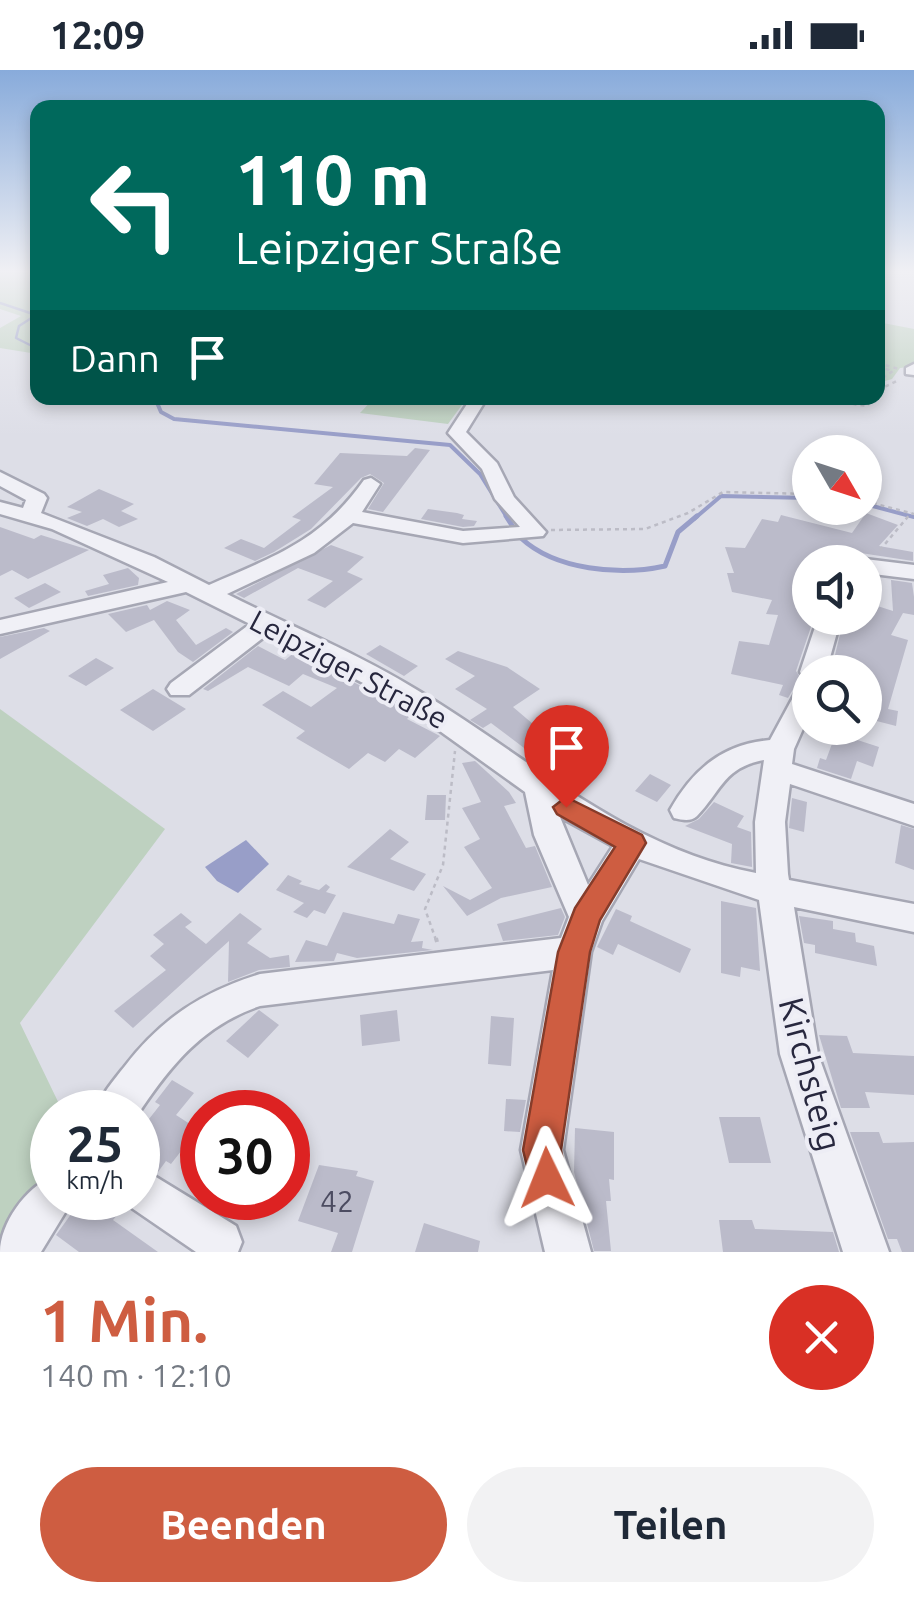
<!DOCTYPE html>
<html lang="de">
<meta charset="utf-8">
<style>
:root{--surface:#fff;--page:#f2f2f3;--text:#1f2937;--muted:#747a83;--accent:#ce5d41}
body{margin:0;font-family:Ubuntu,sans-serif;background:var(--page);color:var(--text);height:100vh;display:flex;flex-direction:column;font-size:38px;white-space:nowrap}
*{box-sizing:border-box;margin:0}
p{font-size:32px;color:var(--muted)}
.icon{flex:none;width:55px;height:55px;fill:none;stroke:currentColor;stroke-width:2;stroke-linecap:round;stroke-linejoin:round}
.map{position:relative;height:1182px;overflow:hidden}
.details{display:flex;flex-direction:column;background:var(--surface);flex:1}
.details>*{flex:none}
.banner{position:absolute;left:30px;top:30px;width:855px;height:305px;border-radius:20px;box-shadow:0 5px 15px #0003;background:#00695c;color:#fff;overflow:hidden}
.needle{width:65px;rotate:129deg}
.fabs{position:absolute;left:792px;top:365px;display:grid;gap:20px}
.fabs a{display:grid;place-items:center;width:90px;height:90px;border-radius:50%;background:var(--surface);box-shadow:0 5px 15px #0003;font-size:50px}
.speed{position:absolute;left:30px;top:1020px;display:flex;gap:20px;font-size:50px;font-weight:700;text-align:center}
.speed>*{display:grid;place-content:center;width:130px;height:130px;border-radius:50%;background:var(--surface);box-shadow:0 5px 15px #0003;line-height:1}
.speed small{font-size:25px;font-weight:400}
.speed .limit{border:15px solid #d22;background:#fff;color:#111}
.pin{position:absolute;display:grid;place-items:center;width:85px;height:85px;color:#fff;margin:-102px -42px;border-radius:50% 50% 50% 0;rotate:-45deg;box-shadow:0 0 10px #0007}
.pin .icon{rotate:45deg}
.me{position:absolute;width:110px;margin:-55px;rotate:358deg;stroke-linejoin:round;filter:drop-shadow(0 0 8px #0008)}
.turn{display:flex;align-items:center;gap:35px;height:210px;padding:0 40px;font-size:45px}
.turn .icon{width:130px;height:130px;stroke-width:2.5}
.turn b{display:block;font-size:70px;line-height:85px}
.then{display:flex;align-items:center;height:95px;padding:0 40px;background:#0003;gap:20px;font-size:38px}
.round{display:grid;place-items:center;flex:none;width:105px;height:105px;border-radius:52px;background:var(--page)}
.summary{display:flex;align-items:center;justify-content:space-between;height:170px;padding:0 40px}
h1{font-size:60px;font-weight:600;line-height:75px;color:var(--accent)}
.action{display:flex;gap:20px;margin-top:auto;padding:20px 40px}
.action a{flex:1;height:115px;border-radius:60px;background:var(--accent);color:#fff;font-size:40px;font-weight:600;line-height:115px;text-align:center}
.action a+a{background:var(--page);color:var(--text)}
.status{display:flex;justify-content:space-between;align-items:center;height:70px;padding:0 50px;background:var(--surface);direction:ltr}
.status svg{height:28px;fill:currentColor}
.map>svg:first-child{display:block}
</style>
<div class="status"><b>12:09</b><svg viewBox="0 0 49 12"><path d="M0 12V9h3v3zM5 12V6h3v6zM10 12V3h3v9zM15 12V0h3v12zM26 1h20v11H26zM47 4h2v5h-2z"/></svg></div>
<div class="map">
<svg width="914" height="1182" viewBox="0 0 914 1182">
<rect width="100%" height="100%" fill="#dddee7"/>
<!-- green -->
<path fill="#bed1c0" d="M0,201H37V284L0,278V258L21,246L0,239Z
M878,252L914,259V296L900,298L892,309L878,313Z
M374,328H467L448,354L360,343Z
M0,639L165,759L20,953L63,1042H52V1096L0,1171Z"/>
<!-- water -->
<path fill="#989ec8" d="M246,770L269,794L238,823L217,811L205,797Z"/>
<g fill="none" stroke-linecap="round" stroke-linejoin="round">
<!-- stream-far2 -->
<path stroke="#989ec8" stroke-width="2.5" d="M0,233L36,245L19,256L16,268L38,279"/>
<!-- stream-far1 -->
<path stroke="#989ec8" stroke-width="4" d="M155,328L161,342L174,349L450,375L480,404L508,449
M865,434L914,447
M694,449L721,426L810,428"/>
<!-- stream -->
<path stroke="#989ec8" stroke-width="5" d="M506,446L515,460
M521,468C555,500 620,506 665,496L678,462L697,446"/>
</g>
<!-- building -->
<path fill="#bbbbca" d="M415,378L430,380L383,442L368,439L384,413L370,404L361,408L311,459L274,482L255,491L224,478L241,469L264,478L301,450L292,447L333,417L314,414L340,383L407,386Z
M99,419L134,434L121,441L138,449L119,457L103,449L87,456L67,448L82,442L67,437Z
M428,439L457,443L464,445L462,449L477,451L474,456L463,457L421,449Z
M866,443L898,455L879,476L913,482V491L841,480V488L822,485L817,492H810V548H814L796,601L800,607L788,628L779,625L783,615L731,604L739,571L769,575L778,545L766,544L772,530L732,522L727,503H734L725,477L745,478L762,449L778,452L781,445L852,463Z
M0,457L34,469L41,465L89,480L28,509L12,500L0,506Z
M331,475L364,487L347,502L363,509L325,538L307,530L333,511L298,498L244,528L236,524Z
M128,498L139,508L138,515L88,526L85,521L109,514L103,505Z
M885,509L912,513L914,527V545L903,543L891,565L908,570L888,639L898,641L896,656L865,648V602L838,600L842,587L835,585L844,548H865V532L893,541L891,510Z
M45,513L61,522L29,538L14,528Z
M167,531L190,540L176,550L196,575L226,558L233,562L193,592L178,582L154,550L126,562L108,544L147,535L150,540Z
M44,558L50,561L0,589V567Z
M380,575L418,596L404,606L366,584Z
M258,576L285,590L295,582L396,634L411,645L407,649L440,666L415,688L399,679L385,692L368,683L349,699L296,668L305,661L262,635L283,621L311,637L337,618L303,604L289,616L248,597L208,621L203,619Z
M458,581L507,597L540,619L513,637L553,671L532,684L491,653L483,658L470,650L487,639L455,619L475,606L445,589Z
M96,588L114,598L86,616L68,606Z
M153,619L186,639L153,661L120,640Z
M836,663L879,677L873,697L857,691L851,709L817,698L820,688L826,690Z
M475,691L509,722L516,733L504,736L526,778L535,776L552,817L501,828L467,846L443,816L470,830L492,818L464,777L480,769L462,738L481,732L462,693Z
M650,704L671,715L657,732L635,721Z
M427,725H446L445,750H425Z
M792,728L807,732L804,762L789,758Z
M714,732L744,746L737,757L751,762L752,797L731,793L732,774L685,756L699,749Z
M901,755L914,759V800L895,793Z
M390,759L409,772L390,789L426,804L414,821L347,797Z
M288,805L302,811L299,814L319,820L326,814L330,817L326,822L336,825L325,844L314,840L307,848L293,842L304,833L276,820Z
M721,831L756,838L760,901L741,897L740,907L721,903Z
M561,838L565,847L558,865L503,871L497,854Z
M616,839L632,846L630,851L691,879L680,903L618,874L613,885L597,877Z
M343,842L394,854L398,844L420,849L411,872L423,871L422,878L433,880L357,888L337,883L334,891L295,892L306,870L327,876Z
M181,843L192,852L185,857L206,874L240,843L262,859L247,873L270,888L289,885L290,897L259,900L228,912L229,871L133,958L114,941L166,900L150,886L164,874L153,865Z
M799,846L833,851V859L855,863L856,872L874,876L877,896L815,883V875L804,873Z
M259,940L279,955L248,988L226,971Z
M397,940L400,971L362,976L360,945Z
M491,946L514,948L511,996L488,994Z
M819,965L847,966L853,983L914,986V1025L865,1022L870,1038H841Z
M172,1010L194,1023L176,1045L193,1056L187,1064L192,1067L171,1094L166,1091L158,1102L138,1089V1063L160,1035L155,1032Z
M506,1029L526,1030L520,1062L504,1061Z
M719,1047H760L771,1093H729Z
M575,1058L614,1062V1110L609,1109L611,1131H606L611,1181H594L574,1102Z
M850,1062H879L883,1073L914,1072V1182H902L897,1169H888Z
M319,1095L358,1101L356,1106L374,1111L352,1182H331L338,1163L298,1151Z
M101,1128H117L124,1137L113,1150L158,1182H79L56,1165L82,1129L93,1137Z
M719,1150H752L755,1159L833,1162L839,1182H723Z
M424,1153L480,1171L478,1182H415Z"/>
<g fill="none" stroke-linecap="round" stroke-linejoin="round">
<!-- minor casing -->
<g stroke="#a6a7b4" stroke-width="5">
<path id="minor" d="M914,294V305L906,304V298Z
M471,328H487L466,362L497,393L514,427L546,462L543,466L463,473L353,453L314,483L227,524C290,556 357,583 417,620C528,686 624,778 756,803L755,752L764,690C723,698 722,720 697,746C690,752 683,750 674,748L670,740C693,699 723,674 770,670L804,607L800,602L818,548H841L826,602H810V643L794,679L792,694L914,734V756L790,714L785,752L788,804L789,810L914,834V862L794,837L818,984L889,1182H843L780,984L759,830L639,789L602,851L591,882L563,1080L591,1182H545L521,1080L553,900L260,936C203,955 170,996 138,1044L95,1042C101,1025 113,1011 125,996C162,948 202,922 260,904L561,868L569,847L534,765L525,722L398,631L268,564L189,625H171L167,619L171,613L250,554L186,522L0,564V550L168,512L52,459L0,444V432L23,438L26,430L0,416V402L44,424L47,428L41,443L154,487L209,515C275,486 321,471 364,410L371,408L380,414L362,442L463,461L520,457L495,429L482,399L448,363ZM560,747L613,776L588,815Z
M865,489L914,495V509L865,503V492H857Z
M138,1096L236,1156L242,1172L238,1182H196L123,1132L121,1128H138Z
M52,1107V1128H74L41,1182H0C0,1154 26,1117 52,1107Z"/>
</g>
<!-- path-far1 -->
<path stroke="#bcbcc6" stroke-width="2.5" stroke-dasharray="4 4" stroke-linecap="butt" d="M878,293L899,299
M878,297L893,301L878,311
M878,320L899,310
M813,328L867,336L872,328
M865,431L914,444
M551,460L645,459L688,443L723,422L810,424
M880,480L911,443
M436,870L425,839L443,795L455,681"/>
<!-- path -->
<path stroke="#bcbcc6" stroke-width="4" stroke-dasharray="11 11" stroke-linecap="butt" d="M436,868L437,872"/>
<!-- minor -->
<use href="#minor" fill="#f0f0f6" fill-rule="evenodd"/>
</g>
<!-- sky -->
<linearGradient id="sky" x2="0" y2="1"><stop stop-color="#88abdb"/><stop offset="0.55" stop-color="#f0f0f4"/><stop offset="1" stop-color="#f0f0f4" stop-opacity="0"/></linearGradient>
<rect width="914" height="366" fill="url(#sky)"/>
<!-- route -->
<path fill="#ce5d41" stroke="#863c2a" stroke-width="2.5" d="M566,727L642,765L646,773L600,850L590,882L561,1080L566,1108L560,1121L547,1127L533,1121L523,1080L558,882L575,838L615,777L557,744L553,737Z"/>
<g text-anchor="middle" dominant-baseline="central" stroke-width="8" stroke-linejoin="round" paint-order="stroke">
<!-- street labels -->
<g font-size="30" fill="#27273e" stroke="#ededf5">
<text transform="translate(349 599) rotate(28)">Leipziger Straße</text>
</g>
<!-- near-number labels -->
<g font-size="30" fill="#4c4c61">
<text x="337" y="1131">42</text>
</g>
<!-- near-street labels -->
<g font-size="35" fill="#27273e" stroke="#ededf5">
<text transform="translate(811 1004) rotate(75)">Kirchsteig</text>
</g>
</g>
</svg>
<div class="fabs">
<a><svg class="needle" viewBox="-14 -14 28 28"><path d="M0-13l5 13h-10z" fill="#e53935"/><path d="M0 13l5-13h-10z" fill="#747a83"/></svg></a>
<a><svg class="icon" aria-label="sound" viewBox="0 0 24 24"><path d="M4 9h4l5-4v14l-5-4H4zM17 9q2 3 0 6"/></svg></a>
<a><svg class="icon" aria-label="search" viewBox="0 0 24 24"><circle cx="10" cy="10" r="6"/><path d="M15 15l6 6"/></svg></a>
</div>
<div class="speed"><div>25<small>km/h</small></div><div class="limit">30</div></div>
<div class="pin" style="left:566px;top:737px;background:#d93025"><svg class="icon" aria-label="arrive" viewBox="0 0 24 24"><path d="M6 21V4h12l-3 4 3 4H6"/></svg></div>
<svg class="me" style="left:547px;top:1108px" viewBox="-20 -20 40 40"><path d="M0-17L14 15 0 8-14 15z" fill="#ce5d41" stroke="#fff" stroke-width="4"/></svg>
<div class="banner">
<div class="turn"><svg class="icon" aria-label="left" viewBox="0 0 24 24"><path d="M17 20v-9H6M10 6l-5 5 5 5"/></svg><div><b>110 m</b>Leipziger Straße</div></div>
<div class="then">Dann<svg class="icon" aria-label="arrive" viewBox="0 0 24 24"><path d="M6 21V4h12l-3 4 3 4H6"/></svg></div>
</div>
</div>
<section class="details">
<div class="summary"><div><h1>1 Min.</h1><p>140 m · 12:10</p></div><a class="round" style="background:#d93025;color:#fff"><svg class="icon" aria-label="close" viewBox="0 0 24 24"><path d="M6 6l12 12M18 6L6 18"/></svg></a></div>
<div class="action"><a>Beenden</a><a>Teilen</a></div>
</section>
